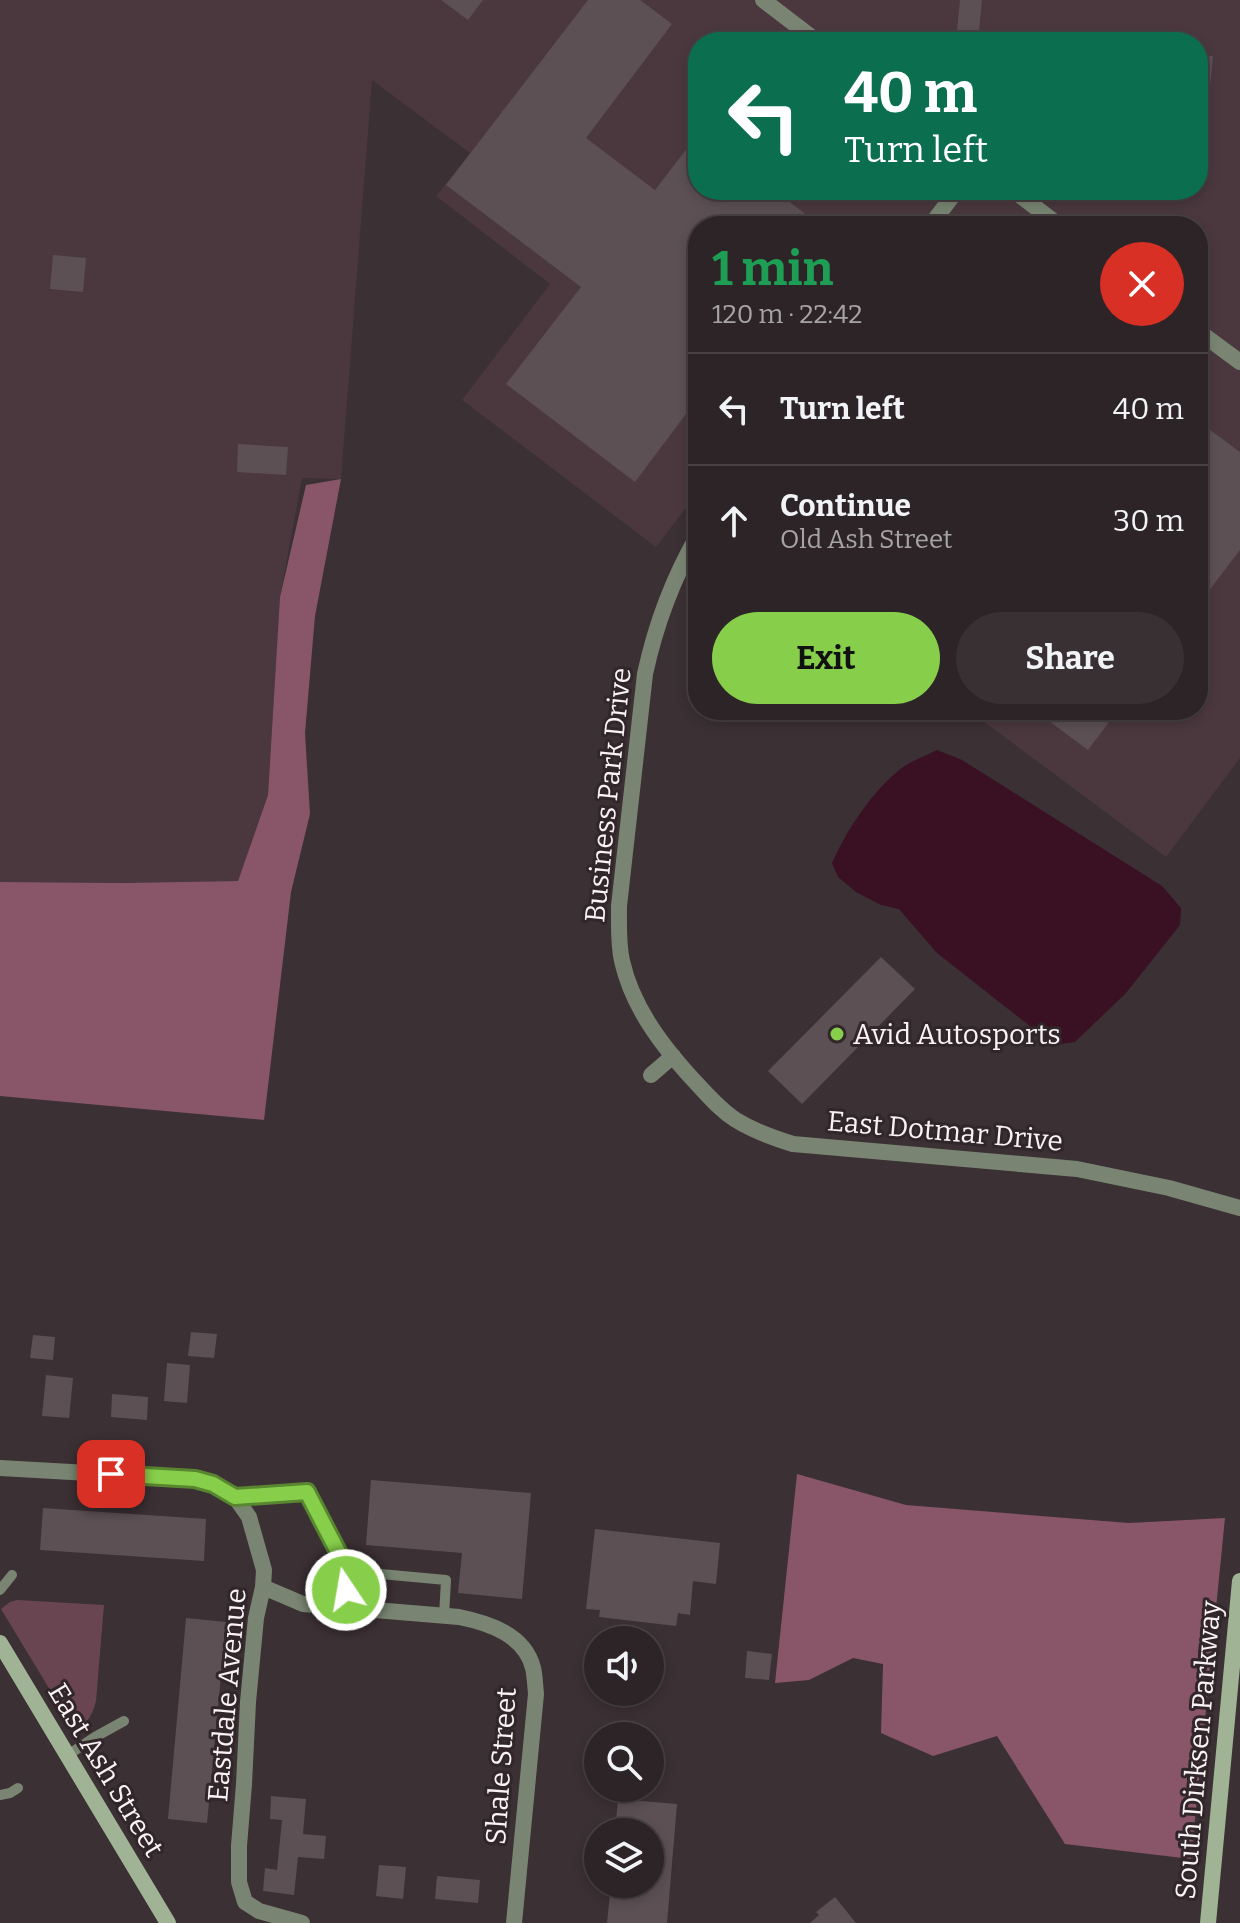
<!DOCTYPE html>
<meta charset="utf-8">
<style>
:root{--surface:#2c2427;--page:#383033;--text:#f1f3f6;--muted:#a6a4a7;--line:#484144;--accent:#87cf4a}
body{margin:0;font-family:Bitter,serif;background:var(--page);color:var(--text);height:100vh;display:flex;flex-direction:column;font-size:30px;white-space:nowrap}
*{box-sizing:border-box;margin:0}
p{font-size:26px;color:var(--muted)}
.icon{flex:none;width:44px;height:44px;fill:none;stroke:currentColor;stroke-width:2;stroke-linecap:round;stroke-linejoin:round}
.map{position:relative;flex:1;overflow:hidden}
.sheet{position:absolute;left:688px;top:216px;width:520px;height:504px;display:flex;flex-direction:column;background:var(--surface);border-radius:32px;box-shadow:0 4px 12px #0003,0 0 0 2px var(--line)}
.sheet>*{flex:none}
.hud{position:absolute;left:688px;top:32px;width:520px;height:168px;border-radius:32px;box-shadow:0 4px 12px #0003,0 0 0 2px var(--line);background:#0b6e4f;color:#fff;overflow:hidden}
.buttons{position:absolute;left:584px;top:1626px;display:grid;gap:16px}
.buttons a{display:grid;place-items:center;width:80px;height:80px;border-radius:50%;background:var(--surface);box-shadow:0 4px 12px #0003,0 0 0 2px var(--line);font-size:40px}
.pin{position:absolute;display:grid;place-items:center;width:68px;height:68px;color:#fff;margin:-34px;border-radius:16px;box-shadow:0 4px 12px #0006}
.me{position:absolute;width:88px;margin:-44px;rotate:348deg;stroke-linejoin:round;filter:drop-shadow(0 0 6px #0008)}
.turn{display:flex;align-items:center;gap:28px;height:168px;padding:0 24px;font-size:36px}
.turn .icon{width:104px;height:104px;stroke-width:2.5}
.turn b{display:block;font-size:56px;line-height:68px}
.round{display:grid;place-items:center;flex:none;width:84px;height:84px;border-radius:42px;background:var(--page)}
.headline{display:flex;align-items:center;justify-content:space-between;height:136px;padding:0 24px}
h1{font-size:48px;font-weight:700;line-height:60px;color:#1e9e55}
.primary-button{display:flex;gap:16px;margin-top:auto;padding:16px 24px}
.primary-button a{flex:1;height:92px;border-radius:48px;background:var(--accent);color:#111;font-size:32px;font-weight:700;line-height:92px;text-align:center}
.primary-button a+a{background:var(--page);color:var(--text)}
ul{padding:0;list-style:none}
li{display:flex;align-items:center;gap:24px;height:112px;padding:0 24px;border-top:2px solid var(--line)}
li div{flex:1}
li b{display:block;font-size:30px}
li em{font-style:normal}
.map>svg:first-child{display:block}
</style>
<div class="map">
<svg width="1240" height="1923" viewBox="0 0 1240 1923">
<rect width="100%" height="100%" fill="#3b3034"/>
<!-- built -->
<path fill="#4a383e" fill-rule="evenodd" d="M0,0H1240V758L1166,857L968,710H1198V226H698V492L656,547L462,400L550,284L436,196L470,153L372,80L341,479L302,478L280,597L268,795L238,881L124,883L0,882ZM698,42H1198V190H698Z"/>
<!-- green -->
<path fill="#694552" d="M17,1600L104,1605L96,1701C93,1712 89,1723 78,1727L70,1723L1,1609L10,1602Z"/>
<!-- forest -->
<path fill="#885668" d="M341,479L315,616L305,733L310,814L291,892L264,1120L0,1096V882L124,883L238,881L268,795L280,597L306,485Z
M797,1474L906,1505L1129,1523L1225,1518L1191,1859L1065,1844L997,1736L933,1756L881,1733L883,1664L853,1658L809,1680L775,1683Z"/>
<!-- water -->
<path fill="#3a1023" d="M937,750L962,760L1162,886L1181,908L1180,925L1126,993L1075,1042L1054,1045L937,953L899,909L881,905L856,892L838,877L832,863C848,828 872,791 903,767C913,760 926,756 937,750Z"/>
<!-- building -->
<path fill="#5c5054" d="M441,0H483L468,20Z
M588,0H640L672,24L586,138L655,190L698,134V190H774L821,226H698V398L635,482L506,384L581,287L446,185Z
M960,0H982L978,42L956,40Z
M1198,55L1213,56L1208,108H1198Z
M53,255L86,258L83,292L50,289Z
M1198,421L1240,452V550L1198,605Z
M238,444L288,447L286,475L237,472Z
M1034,710H1118L1088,750Z
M881,957L915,989L802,1104L768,1071Z
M191,1332L217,1334L214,1358L188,1356Z
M33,1335L55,1337L53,1360L30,1358Z
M167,1363L190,1365L187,1403L164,1401Z
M46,1375L73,1378L69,1418L42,1416Z
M112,1394L148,1397L147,1420L111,1417Z
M371,1480L531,1493L522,1599L458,1593L462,1553L366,1545Z
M43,1508L206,1519L204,1561L40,1550Z
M595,1529L720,1543L716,1584L693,1581L690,1615L678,1613L676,1626L599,1617L600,1610L586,1609Z
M186,1618L226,1622L207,1823L168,1819Z
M747,1651L772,1654L769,1680L745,1678Z
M271,1796L306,1799L303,1834L326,1836L324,1859L298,1857L294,1895L263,1891L265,1868L277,1870L282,1820L270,1819Z
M618,1799L677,1804L667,1923H607L611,1884H650V1832H615Z
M379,1865L406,1867L403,1899L376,1896Z
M437,1876L480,1880L478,1903L435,1899Z
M835,1897L856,1923H810L819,1915L816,1912Z"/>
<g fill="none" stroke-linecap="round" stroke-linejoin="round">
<!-- lane -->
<path stroke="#798572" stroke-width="10" d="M235,1497L307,1492L348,1571
M0,1590L12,1575
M345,1608L348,1571L446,1580L444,1616
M68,1755L95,1737L124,1721
M0,1795L10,1793L18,1788"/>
<!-- street -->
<path stroke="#798572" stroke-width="16" d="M763,0L818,42
M1013,190L1060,226
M930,226L957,190
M1198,331L1240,362
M698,535C672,580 656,623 645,674L619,906C619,925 618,943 622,961C633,1010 666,1051 700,1087C711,1099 722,1111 736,1120C754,1131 773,1138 793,1144L1077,1169L1169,1188L1240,1208
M651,1075L673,1056
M0,1468L195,1479L213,1484L235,1497L249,1517L264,1570L263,1587L256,1618L248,1702L244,1784L239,1846V1882L245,1902L259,1911L302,1923
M263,1587L303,1604L459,1617C489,1623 525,1635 533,1668C535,1676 535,1685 536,1694L514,1923"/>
<!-- secondary -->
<path stroke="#a0b394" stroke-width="16" d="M0,1643L168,1923
M1208,1923L1240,1581"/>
</g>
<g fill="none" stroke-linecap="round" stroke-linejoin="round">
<!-- route casing -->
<g stroke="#588730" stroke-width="20">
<path id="route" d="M111,1474L195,1479L213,1484L235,1497L307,1492L348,1571L346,1590"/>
</g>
<!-- route -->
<use href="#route" stroke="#87cf4a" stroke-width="14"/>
</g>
<!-- markers -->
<circle fill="#87cf4a" stroke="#31262a" stroke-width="3" cx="837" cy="1034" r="8"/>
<g text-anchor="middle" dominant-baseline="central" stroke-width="6" stroke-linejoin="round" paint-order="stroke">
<!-- street labels -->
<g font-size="28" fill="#faf3f5" stroke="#31262a">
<text transform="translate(608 795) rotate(-84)">Business Park Drive</text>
<text transform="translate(945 1131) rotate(5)">East Dotmar Drive</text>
<text transform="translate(227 1695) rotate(-85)">Eastdale Avenue</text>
<text transform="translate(1198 1750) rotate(-85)">South Dirksen Parkway</text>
<text transform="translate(501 1766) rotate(-86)">Shale Street</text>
<text transform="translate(106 1770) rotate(59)">East Ash Street</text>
</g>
<!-- poi labels -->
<g font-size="28" fill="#faf3f5" stroke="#31262a" text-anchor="start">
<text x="853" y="1034">Avid Autosports</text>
</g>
</g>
</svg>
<div class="buttons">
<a><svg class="icon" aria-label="sound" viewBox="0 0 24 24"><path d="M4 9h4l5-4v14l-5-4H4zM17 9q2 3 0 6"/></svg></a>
<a><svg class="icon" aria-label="search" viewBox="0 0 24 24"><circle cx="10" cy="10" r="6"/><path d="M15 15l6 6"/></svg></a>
<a><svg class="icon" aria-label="layers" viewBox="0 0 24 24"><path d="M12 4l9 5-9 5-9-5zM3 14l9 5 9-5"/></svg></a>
</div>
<div class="pin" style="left:111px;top:1474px;background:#d93025"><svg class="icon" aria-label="arrive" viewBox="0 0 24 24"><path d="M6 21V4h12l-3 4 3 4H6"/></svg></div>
<svg class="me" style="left:346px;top:1590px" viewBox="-20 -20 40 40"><circle r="17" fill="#87cf4a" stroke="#fff" stroke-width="3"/><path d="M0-11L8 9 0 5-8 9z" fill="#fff"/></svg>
<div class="hud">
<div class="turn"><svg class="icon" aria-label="left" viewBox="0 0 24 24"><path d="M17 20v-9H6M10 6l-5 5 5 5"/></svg><div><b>40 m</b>Turn left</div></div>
</div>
<section class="sheet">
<div class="headline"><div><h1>1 min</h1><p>120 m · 22:42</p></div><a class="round" style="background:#d93025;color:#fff"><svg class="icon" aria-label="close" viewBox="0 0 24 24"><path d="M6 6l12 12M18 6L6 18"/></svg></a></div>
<ul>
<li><svg class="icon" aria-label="left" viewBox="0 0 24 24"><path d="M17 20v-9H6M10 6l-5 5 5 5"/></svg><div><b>Turn left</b></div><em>40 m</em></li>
<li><svg class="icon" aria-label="ahead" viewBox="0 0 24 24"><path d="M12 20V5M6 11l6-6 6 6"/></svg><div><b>Continue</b><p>Old Ash Street</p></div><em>30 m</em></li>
</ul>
<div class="primary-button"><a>Exit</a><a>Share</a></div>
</section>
</div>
